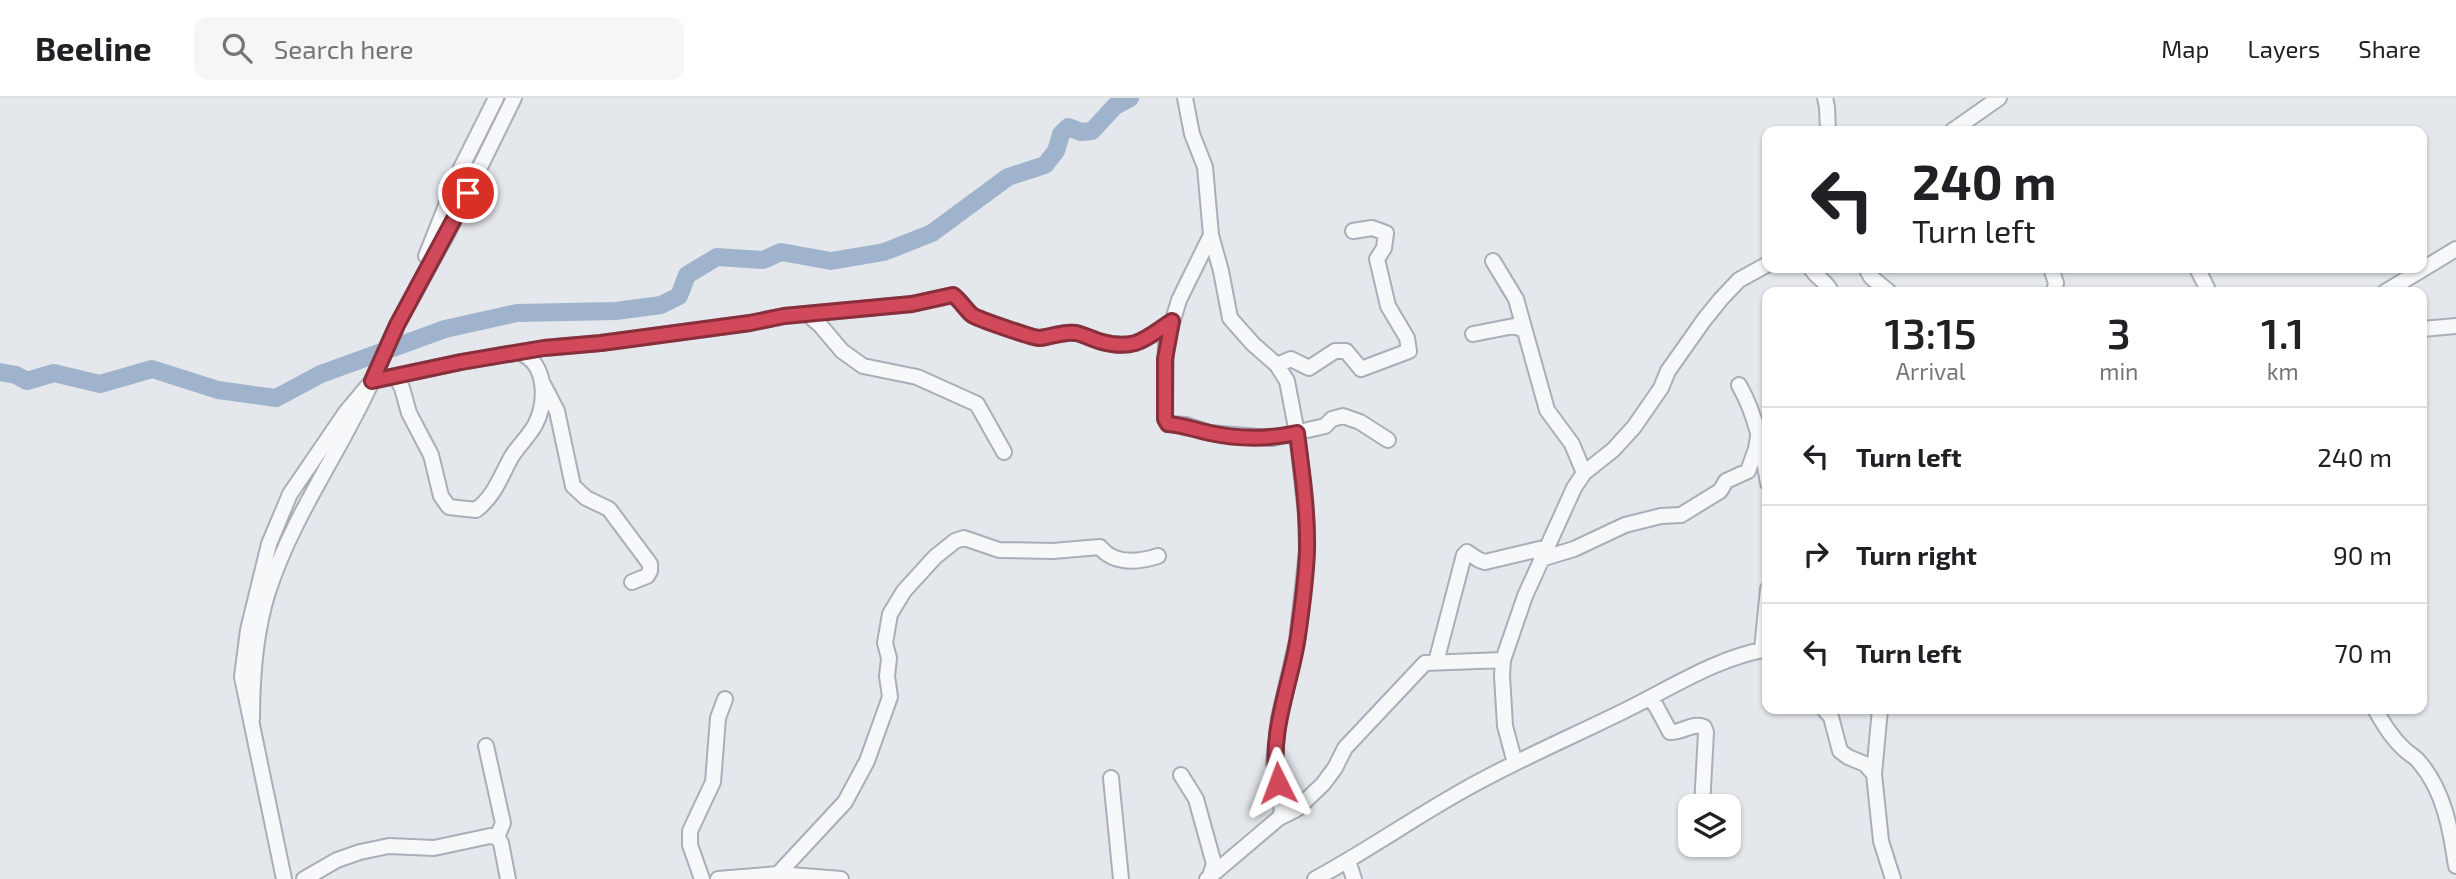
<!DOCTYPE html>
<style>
:root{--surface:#fff;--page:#f6f6f6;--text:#202124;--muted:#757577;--line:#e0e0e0}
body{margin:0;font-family:"Exo 2",sans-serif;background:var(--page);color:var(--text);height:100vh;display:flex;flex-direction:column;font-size:26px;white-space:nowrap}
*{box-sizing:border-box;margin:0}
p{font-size:23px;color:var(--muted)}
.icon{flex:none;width:38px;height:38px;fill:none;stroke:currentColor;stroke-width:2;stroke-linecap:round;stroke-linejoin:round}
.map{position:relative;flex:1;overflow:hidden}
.side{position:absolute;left:1762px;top:189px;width:665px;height:427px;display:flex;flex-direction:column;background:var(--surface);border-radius:14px;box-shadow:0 2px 5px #0004}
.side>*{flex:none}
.banner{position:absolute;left:1762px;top:28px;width:665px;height:147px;border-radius:14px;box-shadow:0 2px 5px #0004;background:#fff;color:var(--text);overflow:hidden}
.tools{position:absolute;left:1678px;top:696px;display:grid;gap:14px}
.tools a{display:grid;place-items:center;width:63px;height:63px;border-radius:14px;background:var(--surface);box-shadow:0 2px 5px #0004;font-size:35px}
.pin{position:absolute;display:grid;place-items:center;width:60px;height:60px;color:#fff;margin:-30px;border:4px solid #fff;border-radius:50%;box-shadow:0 2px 7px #0007}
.me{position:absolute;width:77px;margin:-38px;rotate:357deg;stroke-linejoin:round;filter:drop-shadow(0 0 5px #0008)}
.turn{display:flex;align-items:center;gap:24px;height:147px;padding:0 35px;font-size:32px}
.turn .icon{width:91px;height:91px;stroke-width:2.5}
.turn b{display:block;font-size:49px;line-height:60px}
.eta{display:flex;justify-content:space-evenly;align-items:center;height:119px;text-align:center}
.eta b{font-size:42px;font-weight:600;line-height:49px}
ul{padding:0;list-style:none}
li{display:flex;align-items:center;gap:21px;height:98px;padding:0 35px;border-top:2px solid var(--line)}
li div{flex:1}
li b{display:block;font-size:26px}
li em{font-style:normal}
header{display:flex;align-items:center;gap:42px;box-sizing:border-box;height:98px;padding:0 35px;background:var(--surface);border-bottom:2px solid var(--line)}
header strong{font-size:33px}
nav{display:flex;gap:38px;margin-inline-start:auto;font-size:24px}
.search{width:490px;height:63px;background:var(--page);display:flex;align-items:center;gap:18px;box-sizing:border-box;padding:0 24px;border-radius:14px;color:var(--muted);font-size:26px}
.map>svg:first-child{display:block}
</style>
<header>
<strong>Beeline</strong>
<div class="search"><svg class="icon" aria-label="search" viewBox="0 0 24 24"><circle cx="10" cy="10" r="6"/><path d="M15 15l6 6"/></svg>Search here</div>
<nav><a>Map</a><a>Layers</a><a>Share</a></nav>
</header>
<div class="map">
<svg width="2456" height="781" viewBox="0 0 2456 781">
<rect width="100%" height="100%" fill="#e4e7ec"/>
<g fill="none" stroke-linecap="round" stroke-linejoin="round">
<!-- river -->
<path stroke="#9fb4cc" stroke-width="18" d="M0,274L16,277L27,283L54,275L100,286L152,271L218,292L276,300L321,276L445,231L517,215L616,213L661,207L679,198L687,177L717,159L763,162L781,154L831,163L884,154L932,135L1008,79L1045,67L1056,53L1061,36L1068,29L1081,34L1092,33L1115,8L1130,0"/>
<!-- minor casing -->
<g stroke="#a9aeb7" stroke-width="18">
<path id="minor" d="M1185,0L1192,36L1205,69L1211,137L1221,173L1230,220L1253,246L1277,267L1287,283L1297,335L1306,416L1307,453L1297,543L1279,620L1274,665L1281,705L1282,714L1279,720
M1825,0L1827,9L1828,33
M1952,33L1999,0
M1211,137L1179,202L1166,245L1165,321L1168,326L1186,327L1210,335L1273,340L1325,328L1332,321L1343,318L1360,324L1388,342
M426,158L460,72L496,0
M1493,163L1516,201L1547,312L1572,346L1584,375
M1811,170C1816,180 1828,184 1831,194
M1866,170L1871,179L1889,194
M2051,170L2056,185L2054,194
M2197,170L2209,194
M2385,194L2456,151
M807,216L820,227L842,253L863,268L917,279L977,306L1004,354
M2422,231L2456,228
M1473,236L1514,228L1522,231
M1277,267L1291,261L1309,270L1335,253H1346L1361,271L1409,253L1407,240L1388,208L1377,161L1384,150L1386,135L1372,130L1353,133
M396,279L402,290L409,315L431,357L441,398L449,409L476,412C495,398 501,377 512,358C519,347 529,338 535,327C547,304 547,265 520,255
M543,286L557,313L573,388L586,400L609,411L650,466V473L647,478L632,484
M1739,287C1757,319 1762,350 1768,385
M1541,461L1574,451L1625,427L1661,418L1681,417L1720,393L1726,383L1748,373L1756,351L1759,332
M1762,552L1768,491
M1436,564L1464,457L1467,454L1479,462L1485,464L1548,449
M1649,600L1656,608L1670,634C1682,635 1693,624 1704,629L1706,634L1702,709
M1824,611L1831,619L1840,653L1848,659L1865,666L1874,676L1881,743L1893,781
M2375,611C2383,625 2391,639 2404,651C2409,656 2416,659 2420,665C2444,693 2451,733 2456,768
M252,621C252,578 255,535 268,494C292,419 340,354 372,283L461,264L544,250L601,245L750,225L784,218L912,206L953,197C961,203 965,211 972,217C978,221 1033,240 1039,240C1051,239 1063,233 1076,235C1085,237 1094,242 1102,244C1136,253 1146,240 1172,223
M486,648L503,725L497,739
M1515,665L1505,628L1502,577L1503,562L1525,498L1574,390L1584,375L1613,352L1634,329L1661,290L1668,273L1704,222L1721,201L1739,182L1768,166
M1874,676L1880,611
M1181,677L1196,701L1214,766L1211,775
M1111,680L1121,781
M1348,763L1354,781
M284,781L242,579L248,532L269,446L290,396L346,314L372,283L397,227L448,134L514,0
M304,781L337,762L360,754L389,748L434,750L490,738L497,739L501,745L508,781
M702,781L690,747V733L713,684L718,620L725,601
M718,781L778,776L841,781
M779,781L778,776L845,704L867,663L890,599L887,578L889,560L885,545L890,516L904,493L935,459L955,443L964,440L999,452L1053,453L1100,449C1114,467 1139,464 1158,458
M1207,781L1279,720L1297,711L1323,686L1335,670L1345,650L1425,565L1503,562
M1315,781C1365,754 1412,721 1462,693C1516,662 1574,638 1630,610C1674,588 1719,559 1768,551"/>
</g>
<!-- minor -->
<use href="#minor" stroke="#f7f8fa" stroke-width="14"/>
</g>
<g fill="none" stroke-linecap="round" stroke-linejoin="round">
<!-- route casing -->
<g stroke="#882f3b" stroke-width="18">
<path id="route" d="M468,95L397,227L372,283L461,264L544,250L601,245L750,225L784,218L912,206L953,197C961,203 965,211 972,217C978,221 1033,240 1039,240C1051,239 1063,233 1076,235C1085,237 1094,242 1102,244C1136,253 1146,240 1172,223L1165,261V321L1168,326C1183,327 1195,332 1210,335C1238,341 1270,341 1297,335C1302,374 1308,414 1307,453C1306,481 1302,510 1298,538C1291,587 1268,635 1278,685"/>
</g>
<!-- route -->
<use href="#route" stroke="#d1495b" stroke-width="12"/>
</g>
</svg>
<div class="tools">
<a><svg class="icon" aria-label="layers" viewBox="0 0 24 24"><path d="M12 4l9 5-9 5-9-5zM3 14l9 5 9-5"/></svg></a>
</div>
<div class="pin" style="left:468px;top:95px;background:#d93025"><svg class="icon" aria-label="arrive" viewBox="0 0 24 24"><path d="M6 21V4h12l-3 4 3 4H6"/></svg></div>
<svg class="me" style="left:1278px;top:685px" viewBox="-20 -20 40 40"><path d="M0-17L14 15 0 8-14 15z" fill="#d1495b" stroke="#fff" stroke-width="4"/></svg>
<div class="banner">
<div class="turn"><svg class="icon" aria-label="left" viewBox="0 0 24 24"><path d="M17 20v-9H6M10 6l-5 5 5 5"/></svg><div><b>240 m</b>Turn left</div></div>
</div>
<section class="side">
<div class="eta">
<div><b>13:15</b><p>Arrival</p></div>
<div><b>3</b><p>min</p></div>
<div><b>1.1</b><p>km</p></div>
</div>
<ul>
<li><svg class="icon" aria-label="left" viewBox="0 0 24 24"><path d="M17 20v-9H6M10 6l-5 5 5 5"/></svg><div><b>Turn left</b></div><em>240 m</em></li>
<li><svg class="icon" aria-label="right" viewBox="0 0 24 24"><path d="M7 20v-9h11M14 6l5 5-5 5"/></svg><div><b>Turn right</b></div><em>90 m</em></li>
<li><svg class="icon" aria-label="left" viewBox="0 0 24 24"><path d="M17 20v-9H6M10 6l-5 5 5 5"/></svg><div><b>Turn left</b></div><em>70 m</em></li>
</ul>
</section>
</div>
